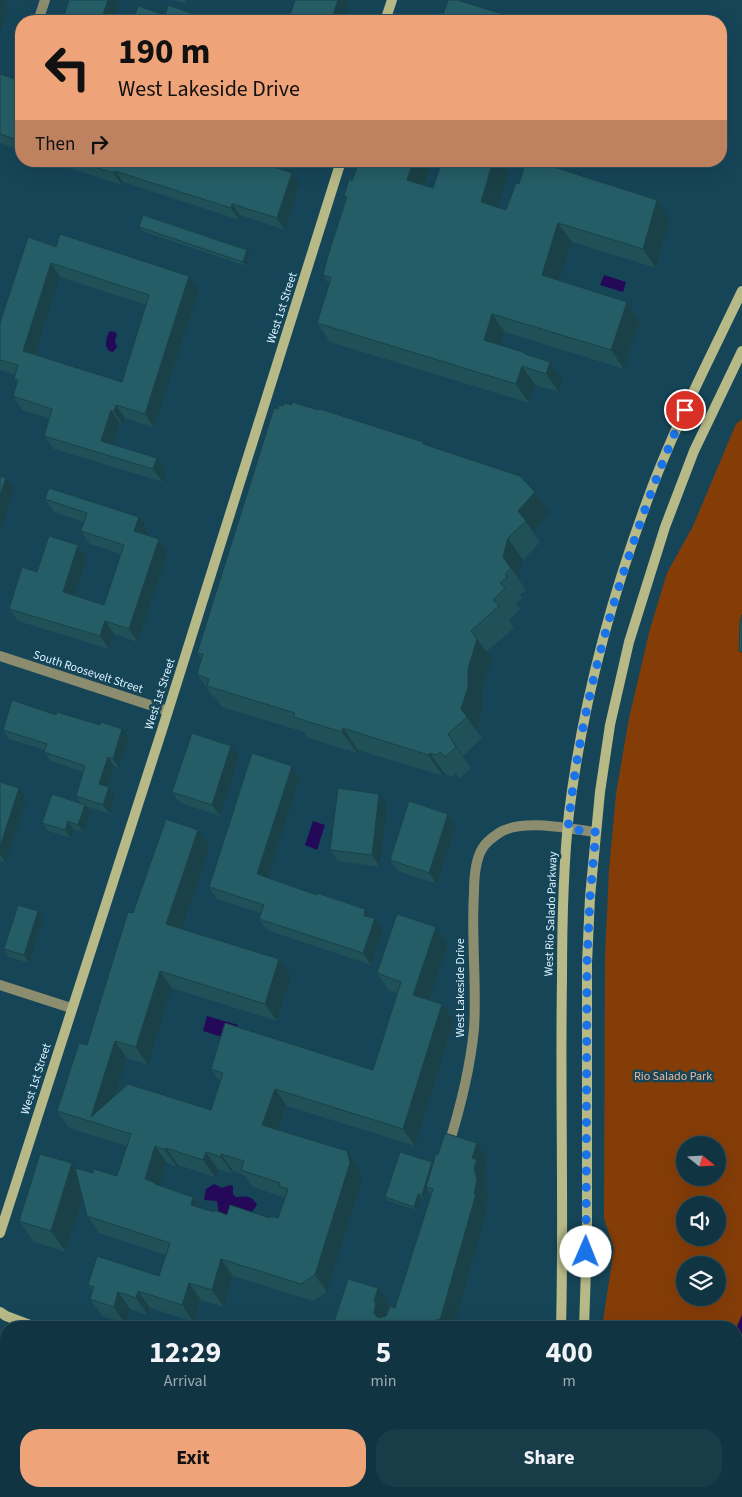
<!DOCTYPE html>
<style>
:root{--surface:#103442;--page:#193c49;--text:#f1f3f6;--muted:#9caab2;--line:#304f5b;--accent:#efa378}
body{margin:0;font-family:"Source Sans 3",sans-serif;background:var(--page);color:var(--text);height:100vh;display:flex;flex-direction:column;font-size:19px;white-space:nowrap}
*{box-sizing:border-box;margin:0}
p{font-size:16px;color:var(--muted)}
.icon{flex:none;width:28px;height:28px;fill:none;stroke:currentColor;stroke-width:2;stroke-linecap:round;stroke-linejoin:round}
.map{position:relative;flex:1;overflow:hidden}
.drawer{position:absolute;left:0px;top:1321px;width:742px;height:176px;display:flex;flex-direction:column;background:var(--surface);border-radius:20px 20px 0 0;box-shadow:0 5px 20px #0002,0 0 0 1px var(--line)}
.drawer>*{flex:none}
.guide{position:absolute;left:15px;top:15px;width:712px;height:152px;border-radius:20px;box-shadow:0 5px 20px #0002,0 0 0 1px var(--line);background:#efa378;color:#111;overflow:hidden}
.needle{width:32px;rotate:108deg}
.tools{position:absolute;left:676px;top:1136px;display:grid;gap:10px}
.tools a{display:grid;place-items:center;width:50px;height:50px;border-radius:50%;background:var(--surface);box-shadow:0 5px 20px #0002,0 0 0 1px var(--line);font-size:25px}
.pin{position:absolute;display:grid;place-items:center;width:42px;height:42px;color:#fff;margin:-21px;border:2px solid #fff;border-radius:50%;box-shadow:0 1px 5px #0007}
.me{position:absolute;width:55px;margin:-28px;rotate:1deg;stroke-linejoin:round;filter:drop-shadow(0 0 4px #0008)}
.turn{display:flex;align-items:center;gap:18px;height:105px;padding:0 20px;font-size:22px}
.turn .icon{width:65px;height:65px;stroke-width:2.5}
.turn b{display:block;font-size:35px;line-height:42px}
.then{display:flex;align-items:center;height:48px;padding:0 20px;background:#0003;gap:10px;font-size:19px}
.eta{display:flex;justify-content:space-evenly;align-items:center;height:85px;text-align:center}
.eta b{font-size:30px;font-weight:700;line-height:35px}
.primary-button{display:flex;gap:10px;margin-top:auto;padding:10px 20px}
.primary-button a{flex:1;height:58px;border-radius:20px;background:var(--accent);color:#111;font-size:20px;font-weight:700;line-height:58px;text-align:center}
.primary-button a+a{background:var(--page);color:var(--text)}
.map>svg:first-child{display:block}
</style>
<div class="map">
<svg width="742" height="1497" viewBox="0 0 742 1497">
<rect width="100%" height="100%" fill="#164558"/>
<!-- green -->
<path fill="#853d08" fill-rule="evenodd" d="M742,419V1315L736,1329V1328H602L614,1248L604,1219L605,956L609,870L616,794L629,718L650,629L667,573L693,526L736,424ZM685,1145H718V1178H685ZM685,1205H718V1238H685ZM685,1265H718V1298H685Z
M576,1491H674L672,1497H575Z"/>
<!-- water -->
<path fill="#250959" d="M604,275L626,282L623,292L600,285Z
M110,331L115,332L117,334L115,341L117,347L113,352L109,351C104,345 106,337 110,331Z
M313,821L325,825L317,850L305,845Z
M207,1016L238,1025L236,1032L219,1036L203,1031Z
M214,1184L222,1188L230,1185L233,1186V1194L236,1197C246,1196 252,1195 257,1205L251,1213L224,1216L219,1214L217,1201L204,1200L206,1189Z
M742,1315V1497H672L674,1491H736V1329Z"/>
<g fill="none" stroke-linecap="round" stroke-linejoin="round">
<!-- street -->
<path stroke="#8c8d6e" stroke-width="10" d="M38,21L45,0
M0,656L168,711
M0,985L71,1008
M448,1147C460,1109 470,1070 474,1029C477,984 471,938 474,893C474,879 475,861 482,849C485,843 493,837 499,833C522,818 569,829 596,832"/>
<!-- secondary -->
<path stroke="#b7b987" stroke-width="10" d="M385,21L392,0
M0,1233L162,730L341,161
M0,1312L6,1316L38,1328
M561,1328C564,1211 560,1095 562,979C562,924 563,868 569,813C582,707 610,601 647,501C673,429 709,360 742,291
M584,1328L587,1239V963L590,897L600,792L610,725L629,642L665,527L694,451L742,351
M9,1497L10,1491
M21,1497L22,1491
M533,1497L535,1491
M557,1497L558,1491"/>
<!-- tram -->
<path stroke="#95b5c4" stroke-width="1" d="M0,1481L6,1483
M0,1490L21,1497
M32,1491L50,1497"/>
<!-- rail -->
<path stroke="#95b5c4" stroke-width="4" stroke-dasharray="9 9" stroke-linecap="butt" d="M0,1463L6,1465
M89,1491L106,1497"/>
</g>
<!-- wall -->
<path fill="#205058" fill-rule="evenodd" d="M173,0H186L185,3Z
M0,74L21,81V150L0,143Z
M47,161H256L292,173L300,184L285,230L240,215L239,220L123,182L122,185Z
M359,161H432L425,185L433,188L442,161H501L509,173L498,208L506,210L519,184L657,200L670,219L656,268L572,242L559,281L627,302L640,321L624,369L505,332L501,346L526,353L527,355L563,381L559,392L535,385L529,403L330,342L317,323L329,284L323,275L346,199L344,196L352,181Z
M139,227L250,254L246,266L142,231Z
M28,237L199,290L154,428L125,418L123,425L120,424L113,445L166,471L163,482L54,449L44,436L49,418L22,410L13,396L17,384L14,379L15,375L0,370V323ZM60,277L146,305L122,382L35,355Z
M283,406L423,442L425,444L535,492L550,513L533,532L540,542L523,560L518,578L526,590L520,595L522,598L516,604L520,609L509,620L514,628L486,652L492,660L482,691L483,708L476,730L482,738L463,756L471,768L460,778L455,774L452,777L445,774L443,776L358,750L357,753L308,738L304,732L222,707L215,697L212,696L197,674L202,659L197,653L278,409Z
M45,499L148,530L146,535L168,552L138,642L114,634L109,649L18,621L9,609L37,572L78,545L87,558L75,596L104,605L121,554L90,544L81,531L84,522L54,512Z
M3,730L129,738L119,768L114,766L107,787L115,796L110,814L85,806L90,813L84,832L73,829L71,838L48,831L42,823L81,804L76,796L83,772L51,761L44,752L45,750L9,739Z
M239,757L220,816L180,803L172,792Z
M292,766L300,778L267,878L317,895L365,909L371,917L375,918L383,930L371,965L267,930L259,919L261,913L217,899L209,887Z
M0,782L19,788L27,800L6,863L0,861Z
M387,805L380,867L338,861L330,850Z
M456,826L437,884L398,871L390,860Z
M198,830L210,847L182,929L291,976L277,1021L172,988L148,1065L127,1058L115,1095L211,1110L220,1082L211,1069L373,1070L397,993L389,991L377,973L436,927L448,944L429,1000L442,1004L454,1021L415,1146L287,1106L279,1130L359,1168L362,1180L327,1292L313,1301L233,1276L224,1307L201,1300L194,1322L150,1308L148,1315L130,1309L125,1324L102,1316L90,1299L93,1292L88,1285L159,1276L166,1255L99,1233L87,1216L83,1199L66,1252L34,1242L19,1221L75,1168L93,1173L117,1176L127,1146L69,1128L57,1111L87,1045L133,913ZM167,1163L177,1167L178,1165L215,1177L218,1169L233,1174V1171L244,1175L253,1187L285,1198L278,1218L227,1215L214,1212L201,1208L160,1186Z
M38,911L43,919L29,963L9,957L4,949Z
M477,1143L488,1159L484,1171L488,1177L486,1184L489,1196L486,1208L487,1210L454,1328H332L389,1305L386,1315L395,1308L431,1194L427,1189L424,1199L421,1198L417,1210L388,1201L385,1197L433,1164Z
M0,1336L6,1338V1387L0,1385Z"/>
<!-- shaded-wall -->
<path fill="#1a4147" d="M0,0H4L9,7L0,32Z
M108,0H120L113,21H101Z
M338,0H350L343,21H331Z
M191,13L197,21H188Z
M413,161H432L420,199L407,180Z
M493,161H501L509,173L494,221L481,202Z
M115,171L123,182L122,185L114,173Z
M292,173L300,184L285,230L277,218Z
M657,200L670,219L656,268L643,249Z
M232,204L240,215L239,220L231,208Z
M558,223L572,242L555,294L542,275Z
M247,250L250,254L246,266L243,262Z
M51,263L60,277L32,364L23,351Z
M189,276L199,290L154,428L145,414Z
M627,302L640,321L624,369L611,350Z
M492,314L505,332L497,359L484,340Z
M550,362L563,381L559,392L546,374Z
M522,366L535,385L529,403L516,384Z
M116,405L125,418L123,425L114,412Z
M111,410L120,424L110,455L101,441Z
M157,458L166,471L163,482L153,469Z
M6,478L14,489L0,532V496Z
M535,492L550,513L533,532L518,511Z
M139,517L148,530L143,544L134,531Z
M508,538L523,560L518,578L503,557Z
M159,539L168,552L138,642L129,629Z
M78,545L87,558L72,605L63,592Z
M105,621L114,634L109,649L100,636Z
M477,639L492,660L482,691L483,708L476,730L461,709L468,669Z
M343,728L358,750L357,753L342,732Z
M122,729L129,738L119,768L113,759Z
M448,734L463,756L471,768L456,747Z
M231,746L239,757L220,816L212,805Z
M430,753L445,774L443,776L428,755Z
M108,757L114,766L105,793L99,784Z
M292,766L300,778L265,886L257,874Z
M109,787L115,796L110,814L103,805Z
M19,788L27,800L6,863L0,854V847Z
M379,794L387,805L380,867L372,855Z
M85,805L90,813L84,832L78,825Z
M448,814L456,826L437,884L429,873Z
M68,821L73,829L71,838L65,830Z
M198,830L210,847L178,941L166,924Z
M365,909L373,920L364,916Z
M38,911L43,919L29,963L24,955Z
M375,918L383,930L371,965L363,953Z
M436,927L448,944L425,1012L413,995Z
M279,959L291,976L277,1021L265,1004Z
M160,971L172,988L148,1065L136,1047Z
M442,1004L454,1021L415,1146L403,1129Z
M115,1041L127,1058L105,1126L91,1117Z
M275,1089L287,1106L274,1142L262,1125Z
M477,1143L488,1159L484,1171L488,1177L486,1184L489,1196L486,1208L487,1210L454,1328H445L440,1320L474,1193L472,1158Z
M155,1146L167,1163L159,1188L145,1179Z
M166,1148L178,1165L177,1167L165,1150Z
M347,1151L359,1168L362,1180L327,1292L315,1275Z
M206,1152L218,1169L215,1177L203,1160Z
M221,1154L233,1171V1174L221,1157Z
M432,1162L435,1166L426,1187L427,1189L424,1199L422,1195Z
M72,1163L87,1185L66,1252L51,1231Z
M418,1194L421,1198L417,1210L414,1207Z
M193,1197L205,1214L191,1205Z
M221,1259L233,1276L224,1307L212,1290Z
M189,1283L201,1300L194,1322L182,1305Z
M378,1288L389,1305L386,1315V1328L374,1313V1301Z
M138,1291L150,1308L148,1315L136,1298Z
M118,1292L130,1309L125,1324L114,1307Z
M437,1319L443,1328H434Z"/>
<!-- building -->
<path fill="#255d66" stroke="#1a4147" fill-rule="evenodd" d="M69,0H108L101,21H62Z
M295,0H338L331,21H288Z
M448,0H457L525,21H441Z
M168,5L191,13L188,21H133L138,6L165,15Z
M0,74L21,81V141L0,134Z
M75,161H256L292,173L277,218L232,204L231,208L115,171L114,173Z
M359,161H413L407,180L433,188L442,161H493L481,202L506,210L516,183L519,184L526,161H535L657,200L643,249L558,223L542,275L627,302L611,350L492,314L484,340L526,353L525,354L550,362L546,374L522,366L516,384L317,323L331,278L323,275L329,252L347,197L344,196L349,179L352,181Z
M143,215L247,250L243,262L139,227Z
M60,234L189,276L145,414L116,405L114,412L111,410L101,441L157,458L153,469L44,436L52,409L13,396L18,380L14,379L18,365L0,360V323L28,237L56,247ZM51,263L149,295L122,382L23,351Z
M292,402L318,410L320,409L423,442V444L520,476L535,492L518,511L526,521L508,538L503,557L511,568L505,574L507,577L500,583L505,588L493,600L499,606L471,631L477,639L468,669V687L461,709L467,717L448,734L456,747L445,757L440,752L437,755L430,753L428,755L343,728L342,732L293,717L295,713L207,686L209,679L197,674L203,654L197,653L274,408L278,409L279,405L283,406L285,403L292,405Z
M0,476L6,478L0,496Z
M49,488L139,517L134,531L159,539L129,629L105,621L100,636L9,609L22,567L37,572L49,536L78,545L63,592L104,605L124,545L81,531L87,513L45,499Z
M742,614V652L739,651L740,622Z
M12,700L56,715L57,712L100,725L101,722L122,729L113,759L108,757L99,784L109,787L103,805L76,796L85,766L44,752L47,744L3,730Z
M192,733L231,746L212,805L172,792Z
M252,753L292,766L257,874L317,895V893L365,909L364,916L375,918L363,953L259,919L264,905L209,887Z
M0,782L19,788L0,847Z
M338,788L379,794L372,855L330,850Z
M52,794L85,805L78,825L68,821L65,830L42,823Z
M409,801L448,814L429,873L390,860Z
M166,819L198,830L166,924L279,959L265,1004L160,971L136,1047L115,1041L91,1117L128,1084L211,1110L223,1073L211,1069L225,1023L373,1070L401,982L377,973L397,914L436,927L413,995L442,1004L403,1129L275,1089L262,1125L347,1151L350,1163L315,1275L301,1284L221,1259L212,1290L189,1283L182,1305L138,1291L136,1298L118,1292L114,1307L90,1299L94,1287L88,1285L97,1256L159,1276L170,1243L87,1216L75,1168L93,1173L94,1169L117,1176L131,1134L57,1111L79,1043L87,1045L128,912L133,913ZM155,1146L165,1150L166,1148L203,1160L206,1152L221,1157V1154L244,1161L241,1170L280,1183L279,1186L288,1189L278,1218L270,1216V1218L230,1205L227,1215L214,1210V1212L191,1205L193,1197L155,1184V1183L145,1179Z
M18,905L38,911L24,955L4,949Z
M445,1133L477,1143L472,1158L477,1160L474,1168L477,1180L474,1193L476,1194L440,1320L437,1319L434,1328H332L348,1279L378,1288L374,1301L376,1302L374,1313L378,1318L386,1316L390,1306L395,1308L433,1189L426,1187L436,1154L438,1155Z
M400,1152L432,1162L422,1195L418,1194L414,1207L385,1197Z
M40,1154L72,1163L51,1231L19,1221Z
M223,1323L238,1328H222Z
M0,1336L6,1338V1371L5,1375L0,1373Z"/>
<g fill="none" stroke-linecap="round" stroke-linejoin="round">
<!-- route -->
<path stroke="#1a73e8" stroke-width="9" stroke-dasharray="0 16.2" d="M586,1252L587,963L590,897L596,832L568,829C577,737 599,646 628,559C645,508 663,458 685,410"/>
</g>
<g text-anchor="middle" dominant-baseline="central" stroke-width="5" stroke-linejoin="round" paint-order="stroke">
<!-- street labels -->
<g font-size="12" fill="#dbf3ff" stroke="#164558">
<text transform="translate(282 308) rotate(-72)">West 1st Street</text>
<text transform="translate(88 672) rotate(18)">South Roosevelt Street</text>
<text transform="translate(160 694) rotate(-72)">West 1st Street</text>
<text transform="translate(551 914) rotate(-88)">West Rio Salado Parkway</text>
<text transform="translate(460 988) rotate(-90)">West Lakeside Drive</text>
<text transform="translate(36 1079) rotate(-72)">West 1st Street</text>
</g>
<!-- park labels -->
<g font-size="12" fill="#eeb799" stroke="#164558">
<text x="673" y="1076">Rio Salado Park</text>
</g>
</g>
</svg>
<div class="tools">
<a><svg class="needle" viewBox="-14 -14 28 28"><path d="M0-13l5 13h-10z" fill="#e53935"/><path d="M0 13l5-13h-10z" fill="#9caab2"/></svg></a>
<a><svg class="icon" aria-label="sound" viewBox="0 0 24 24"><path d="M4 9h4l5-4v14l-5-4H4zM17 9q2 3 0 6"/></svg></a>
<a><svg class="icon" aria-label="layers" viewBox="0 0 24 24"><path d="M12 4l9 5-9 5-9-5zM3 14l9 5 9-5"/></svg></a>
</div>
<div class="pin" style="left:685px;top:410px;background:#d93025"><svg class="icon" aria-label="arrive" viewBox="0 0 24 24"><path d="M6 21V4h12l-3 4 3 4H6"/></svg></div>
<svg class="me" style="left:586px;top:1252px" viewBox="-20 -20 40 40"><circle r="19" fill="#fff"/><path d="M0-13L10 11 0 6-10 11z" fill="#1a73e8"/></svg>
<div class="guide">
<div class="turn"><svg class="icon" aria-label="left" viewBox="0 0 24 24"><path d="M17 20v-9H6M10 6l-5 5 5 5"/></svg><div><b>190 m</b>West Lakeside Drive</div></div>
<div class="then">Then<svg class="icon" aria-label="right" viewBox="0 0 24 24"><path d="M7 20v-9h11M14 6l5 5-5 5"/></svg></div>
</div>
<section class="drawer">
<div class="eta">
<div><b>12:29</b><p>Arrival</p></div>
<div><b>5</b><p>min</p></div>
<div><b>400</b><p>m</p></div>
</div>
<div class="primary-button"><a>Exit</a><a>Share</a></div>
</section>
</div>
